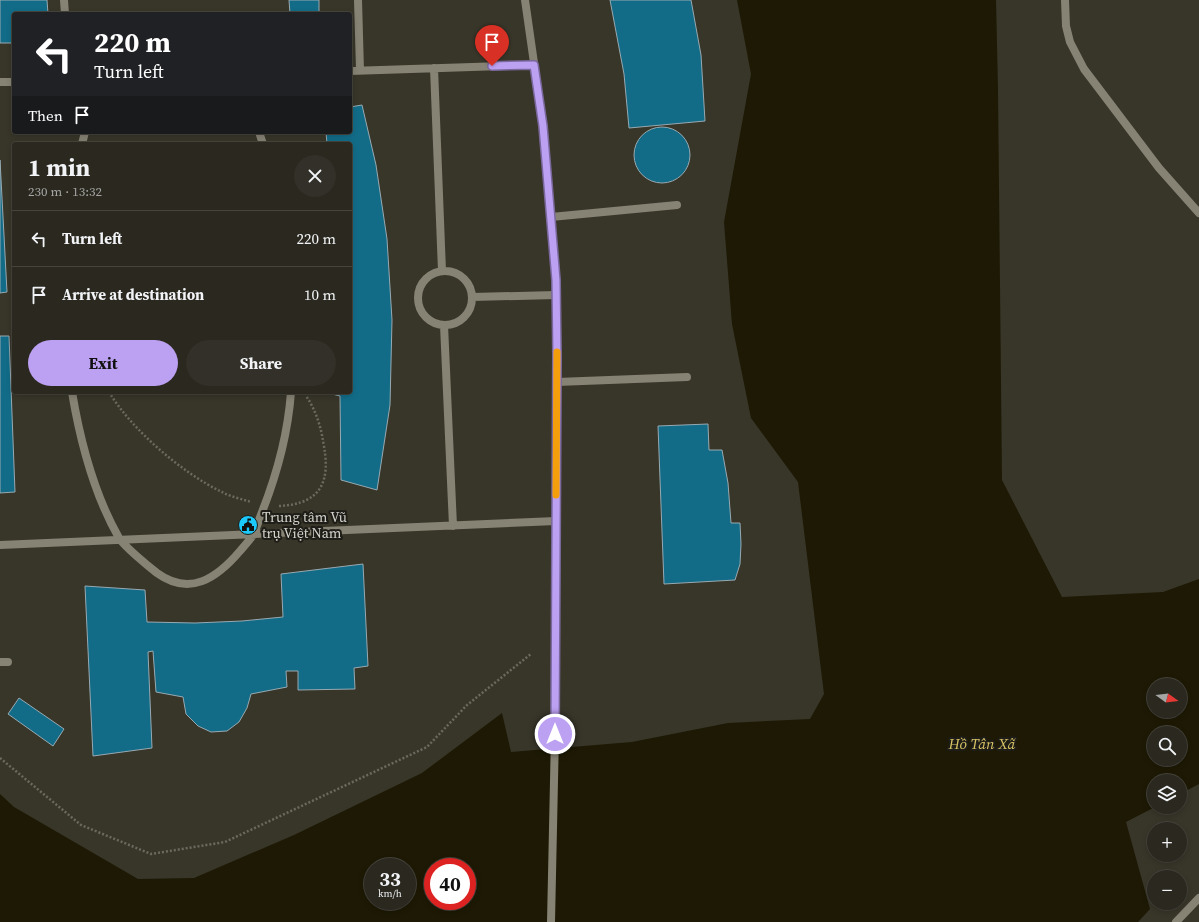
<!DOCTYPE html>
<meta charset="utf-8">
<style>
:root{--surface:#2a281f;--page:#323028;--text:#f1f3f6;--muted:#a5a6a4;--line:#46443d;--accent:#bca0f2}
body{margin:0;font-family:"Source Serif 4",serif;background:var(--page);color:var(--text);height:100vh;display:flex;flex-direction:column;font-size:15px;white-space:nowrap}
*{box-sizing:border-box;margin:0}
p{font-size:13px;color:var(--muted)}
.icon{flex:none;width:22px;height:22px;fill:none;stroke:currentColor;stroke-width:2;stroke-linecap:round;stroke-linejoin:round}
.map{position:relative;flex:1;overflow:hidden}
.drawer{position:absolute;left:12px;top:142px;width:340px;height:252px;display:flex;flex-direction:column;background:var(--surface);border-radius:4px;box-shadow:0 2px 6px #0003,0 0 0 1px var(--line)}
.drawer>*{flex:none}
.top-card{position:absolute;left:12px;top:12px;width:340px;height:122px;border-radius:4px;box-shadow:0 2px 6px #0003,0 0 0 1px var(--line);background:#202124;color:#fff;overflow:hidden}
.needle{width:26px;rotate:105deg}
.buttons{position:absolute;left:1147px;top:678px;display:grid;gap:8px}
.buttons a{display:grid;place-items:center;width:40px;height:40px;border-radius:50%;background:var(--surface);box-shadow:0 2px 6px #0003,0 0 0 1px var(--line);font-size:20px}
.speed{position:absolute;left:364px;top:858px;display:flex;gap:8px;font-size:20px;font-weight:700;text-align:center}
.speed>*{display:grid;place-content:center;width:52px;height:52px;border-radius:50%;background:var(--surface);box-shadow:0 2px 6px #0003,0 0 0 1px var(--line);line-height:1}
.speed small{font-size:10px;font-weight:400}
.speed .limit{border:6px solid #d22;background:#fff;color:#111}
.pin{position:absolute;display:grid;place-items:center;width:34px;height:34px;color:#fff;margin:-41px -17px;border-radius:50% 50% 50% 0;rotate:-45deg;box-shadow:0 0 4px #0007}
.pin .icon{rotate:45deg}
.me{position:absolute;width:44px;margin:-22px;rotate:0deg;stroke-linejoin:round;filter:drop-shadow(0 0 3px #0008)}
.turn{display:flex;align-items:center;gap:14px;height:84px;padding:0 16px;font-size:18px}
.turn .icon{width:52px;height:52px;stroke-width:2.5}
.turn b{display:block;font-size:28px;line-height:34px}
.then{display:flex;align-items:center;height:38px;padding:0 16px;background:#0003;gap:8px;font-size:15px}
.round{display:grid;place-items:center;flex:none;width:42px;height:42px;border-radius:21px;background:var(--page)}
.headline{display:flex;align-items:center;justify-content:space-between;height:68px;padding:0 16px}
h1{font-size:24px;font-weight:700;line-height:30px}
.button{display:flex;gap:8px;margin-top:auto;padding:8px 16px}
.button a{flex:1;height:46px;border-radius:24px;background:var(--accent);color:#111;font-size:16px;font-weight:700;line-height:46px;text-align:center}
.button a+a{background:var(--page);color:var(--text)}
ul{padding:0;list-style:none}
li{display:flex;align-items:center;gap:12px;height:56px;padding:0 16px;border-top:1px solid var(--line)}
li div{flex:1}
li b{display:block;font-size:15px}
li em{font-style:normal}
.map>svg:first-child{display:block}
</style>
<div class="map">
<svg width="1199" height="922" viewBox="0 0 1199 922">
<rect width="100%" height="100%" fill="#383629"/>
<!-- water -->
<path fill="#1d1904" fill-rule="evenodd" d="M737,0H996L998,90L1002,480L1062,597L1163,592L1199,579V784L1180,794V781H1154L1155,807L1126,822L1150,909L1138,922H0V794L14,807L138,879L194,878L294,835L422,773L502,713L511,752L632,742L728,723L810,719L824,694L798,482L751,418L732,324L724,222L751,74ZM1154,685H1180V711H1154ZM1154,733H1180V759H1154ZM373,867H407V901H373ZM433,867H467V901H433Z"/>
<!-- building -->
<path fill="#126c88" stroke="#98a9b1" d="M0,0H47L48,14H14V43H0Z
M289,0H319V14H290Z
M610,0H691L701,55L705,121L629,128L624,74Z
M362,105L376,165L387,239L392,320L390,405L377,490L341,480L340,396L324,392H350V144H327L326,132H350V107Z
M634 155a28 28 0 1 1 56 0a28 28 0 1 1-56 0Z
M0,160L7,292L0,293Z
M0,336H9L15,492L0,493Z
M708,424L709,450H722L728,483L731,523H740L741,544L740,564L735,580L664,584L658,426Z
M363,564L368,666L354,668L355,689L298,690V671H286L287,687L251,694L247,708L239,722L227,731L211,732L198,726L186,714L183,697L156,692L153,651L148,652L152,748L93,756L85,586L145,590L147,622L195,623L242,621L283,617L281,574Z
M19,698L64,729L53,746L8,714Z"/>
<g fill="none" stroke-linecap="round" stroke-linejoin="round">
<!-- path -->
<path stroke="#6c6a5f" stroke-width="2.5" stroke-dasharray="2 2" stroke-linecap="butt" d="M109,392C132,430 182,473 222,492C231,497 242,499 251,502
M279,506C323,504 331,480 323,441C321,427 315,408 306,396
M0,758L81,825L151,854L225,842L427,747L467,705L531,654"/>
<!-- service -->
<path stroke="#868374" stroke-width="8" d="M64,0L65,14
M358,0L360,70
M434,68L442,271
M350,71L534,65
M0,82H14
M259,132L263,144
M82,144L85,132
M551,217L677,205
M418 298a27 27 0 1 1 54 0a27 27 0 1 1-54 0Z
M472,297L556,295
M444,325L453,526
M557,382L687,377
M72,392C80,440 95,496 119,538C125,547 148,566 157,573C190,597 217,578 240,551C244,546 250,540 253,535C257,528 259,519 262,512C277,474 288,433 291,392
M0,545L556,521
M0,662H8
M1176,922L1199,898"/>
<!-- minor -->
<path stroke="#868374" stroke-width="8" d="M1065,0L1066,26L1070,42L1084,69L1159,168L1199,213"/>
<!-- tertiary -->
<path stroke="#868374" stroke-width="8" d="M525,0L543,126L556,280L557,356L555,734L551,922"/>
</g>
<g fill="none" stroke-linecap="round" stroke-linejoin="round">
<!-- route casing -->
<g stroke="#7a689d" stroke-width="10">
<path id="route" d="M492,66L534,65L543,126L556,280L557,356L555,734"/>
</g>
<!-- route -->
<use href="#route" stroke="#bca0f2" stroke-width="7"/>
<!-- slow -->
<path stroke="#f59e0b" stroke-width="7" d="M556,495L557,352"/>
</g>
<!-- icons -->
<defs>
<g id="civic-disc" transform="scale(1)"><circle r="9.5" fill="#1cc9fc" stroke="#1e1d17"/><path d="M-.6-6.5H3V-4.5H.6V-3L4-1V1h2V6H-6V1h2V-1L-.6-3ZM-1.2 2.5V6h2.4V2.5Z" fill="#111"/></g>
</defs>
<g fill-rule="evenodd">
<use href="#civic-disc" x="248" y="525"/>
</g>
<g text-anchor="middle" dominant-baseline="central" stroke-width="4" stroke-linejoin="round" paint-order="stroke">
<!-- poi labels -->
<g font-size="14" fill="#d5d4cc" stroke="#1e1d17" text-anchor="start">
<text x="262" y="517">Trung tâm Vũ<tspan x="262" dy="16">trụ Việt Nam</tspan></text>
</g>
<!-- water labels -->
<g font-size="15" font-style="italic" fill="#d8c465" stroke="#1e1d17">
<text x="982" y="743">Hồ Tân Xã</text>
</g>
</g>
</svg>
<div class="buttons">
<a><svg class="needle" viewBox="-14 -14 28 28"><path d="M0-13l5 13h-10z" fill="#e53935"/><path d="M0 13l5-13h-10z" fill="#a5a6a4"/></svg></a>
<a><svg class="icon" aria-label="search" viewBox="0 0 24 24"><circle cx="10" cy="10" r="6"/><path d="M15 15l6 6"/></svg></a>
<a><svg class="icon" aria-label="layers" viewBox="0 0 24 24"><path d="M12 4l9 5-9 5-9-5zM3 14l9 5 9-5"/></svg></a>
<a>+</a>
<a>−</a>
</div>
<div class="speed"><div>33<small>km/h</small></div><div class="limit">40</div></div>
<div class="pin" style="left:492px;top:66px;background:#d93025"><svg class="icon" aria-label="arrive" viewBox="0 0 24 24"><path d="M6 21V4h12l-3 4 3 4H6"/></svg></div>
<svg class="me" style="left:555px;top:734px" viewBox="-20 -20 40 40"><circle r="17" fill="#bca0f2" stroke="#fff" stroke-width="3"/><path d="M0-11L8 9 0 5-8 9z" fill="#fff"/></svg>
<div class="top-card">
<div class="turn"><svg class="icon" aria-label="left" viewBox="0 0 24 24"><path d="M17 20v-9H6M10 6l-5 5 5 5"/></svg><div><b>220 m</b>Turn left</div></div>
<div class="then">Then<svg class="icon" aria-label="arrive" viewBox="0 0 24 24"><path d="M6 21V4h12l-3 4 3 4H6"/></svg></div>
</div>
<section class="drawer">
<div class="headline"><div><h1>1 min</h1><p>230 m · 13:32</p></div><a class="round"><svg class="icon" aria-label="close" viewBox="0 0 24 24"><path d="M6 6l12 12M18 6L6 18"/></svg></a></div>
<ul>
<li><svg class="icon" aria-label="left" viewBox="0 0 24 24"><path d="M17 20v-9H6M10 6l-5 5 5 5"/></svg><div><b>Turn left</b></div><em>220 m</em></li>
<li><svg class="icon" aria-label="arrive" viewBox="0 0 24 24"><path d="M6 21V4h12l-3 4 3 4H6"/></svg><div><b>Arrive at destination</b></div><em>10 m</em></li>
</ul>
<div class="button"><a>Exit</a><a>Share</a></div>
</section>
</div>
